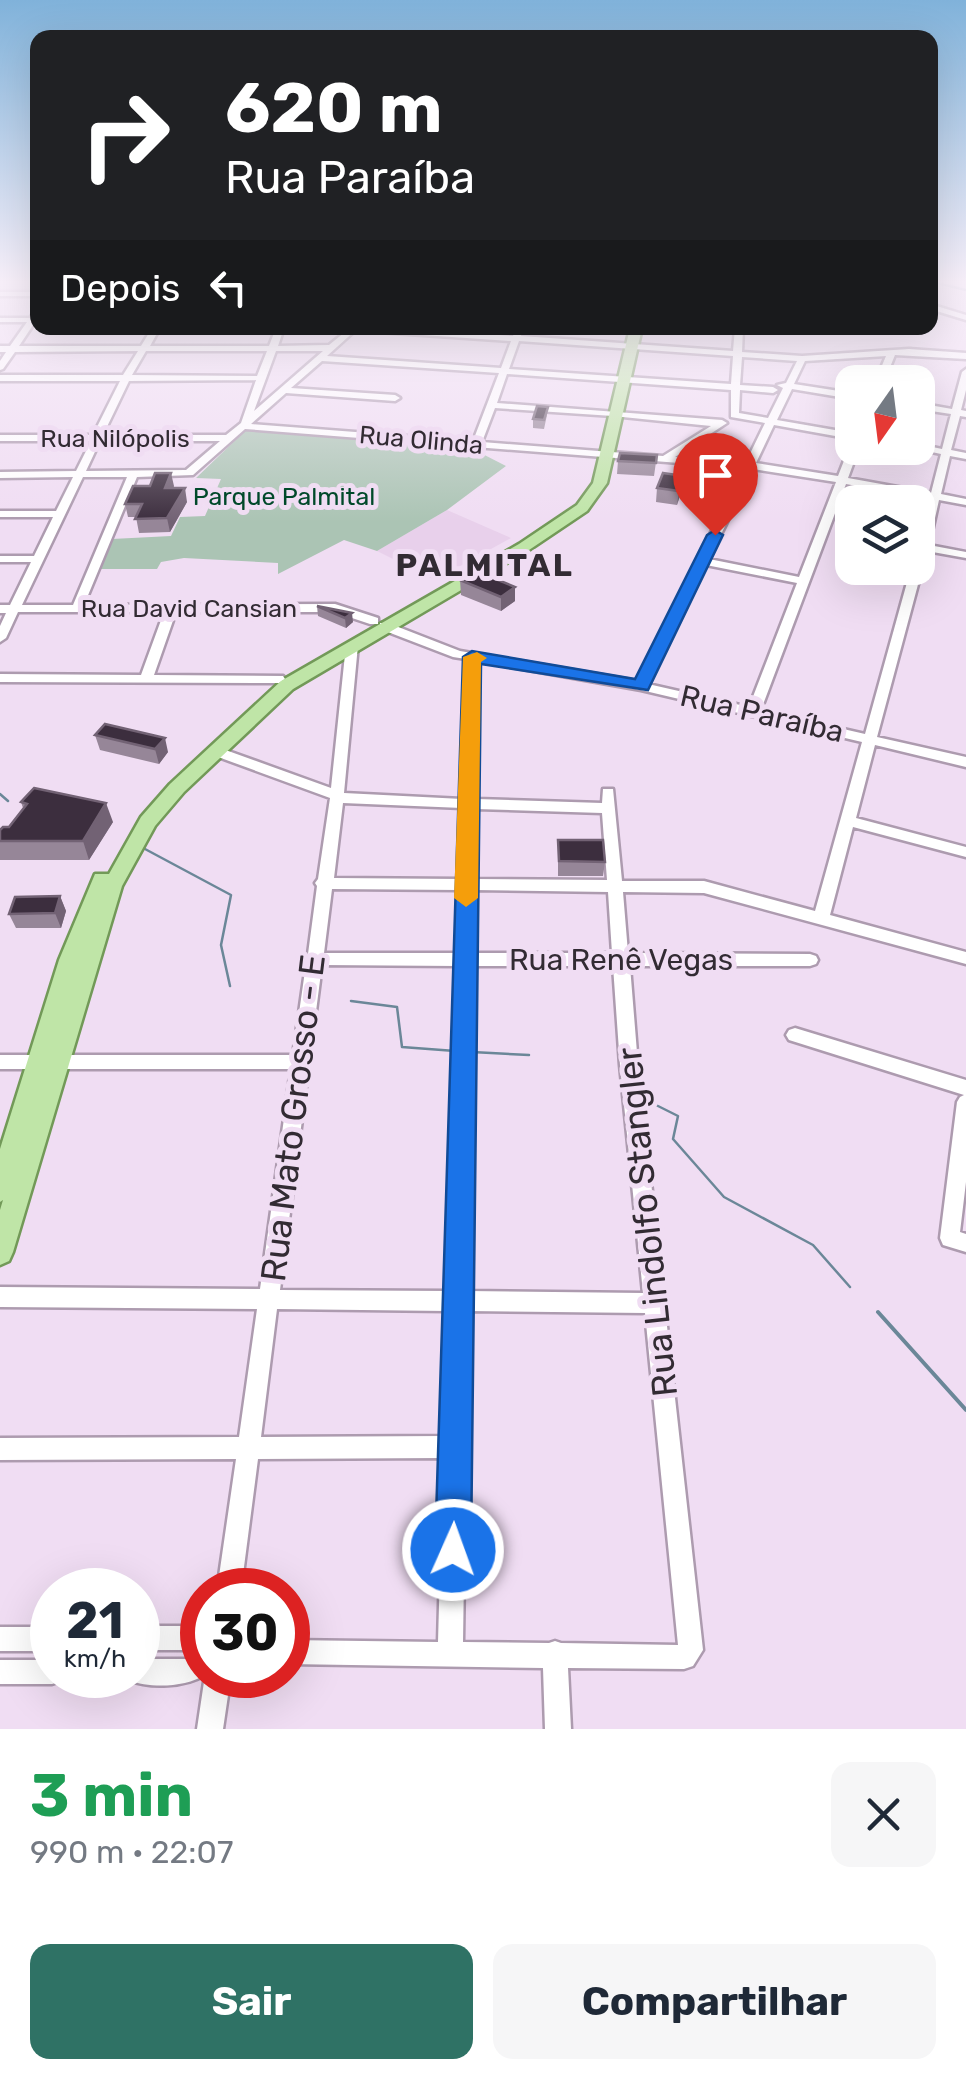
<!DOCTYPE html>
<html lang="pt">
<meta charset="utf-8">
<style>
:root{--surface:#fff;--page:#f6f6f7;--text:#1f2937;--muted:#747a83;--accent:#2f7265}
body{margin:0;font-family:Rubik,sans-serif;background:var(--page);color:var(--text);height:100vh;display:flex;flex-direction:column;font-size:38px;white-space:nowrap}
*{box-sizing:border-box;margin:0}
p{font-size:32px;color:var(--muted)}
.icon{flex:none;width:55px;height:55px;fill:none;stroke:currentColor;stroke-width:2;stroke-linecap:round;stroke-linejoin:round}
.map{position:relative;height:1729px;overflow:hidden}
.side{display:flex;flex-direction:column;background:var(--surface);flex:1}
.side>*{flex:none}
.hud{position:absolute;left:30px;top:30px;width:908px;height:305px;border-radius:20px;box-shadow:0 10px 40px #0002;background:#202124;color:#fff;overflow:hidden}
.needle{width:65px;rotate:194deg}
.tools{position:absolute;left:835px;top:365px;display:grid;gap:20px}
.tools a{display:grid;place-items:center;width:100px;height:100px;border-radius:20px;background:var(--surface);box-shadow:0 10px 40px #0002;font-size:50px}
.speed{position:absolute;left:30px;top:1568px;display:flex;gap:20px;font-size:50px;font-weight:700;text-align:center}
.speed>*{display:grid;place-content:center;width:130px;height:130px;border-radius:50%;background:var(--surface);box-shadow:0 10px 40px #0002;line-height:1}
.speed small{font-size:25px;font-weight:400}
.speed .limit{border:15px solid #d22;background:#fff;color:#111}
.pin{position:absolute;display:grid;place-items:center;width:85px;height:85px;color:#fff;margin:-102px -42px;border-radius:50% 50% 50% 0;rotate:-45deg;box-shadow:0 0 10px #0007}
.pin .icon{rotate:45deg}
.me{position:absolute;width:110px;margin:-55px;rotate:2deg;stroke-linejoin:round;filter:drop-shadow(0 0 8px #0008)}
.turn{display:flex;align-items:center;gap:35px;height:210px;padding:0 30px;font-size:45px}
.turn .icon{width:130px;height:130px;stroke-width:2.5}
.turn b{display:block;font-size:70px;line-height:85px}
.then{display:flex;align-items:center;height:95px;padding:0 30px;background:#0003;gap:20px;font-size:38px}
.round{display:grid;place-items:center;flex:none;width:105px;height:105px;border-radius:20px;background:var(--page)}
.headline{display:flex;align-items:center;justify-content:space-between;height:170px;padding:0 30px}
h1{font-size:60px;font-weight:700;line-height:75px;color:#1e9e55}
.action{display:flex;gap:20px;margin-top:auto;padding:20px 30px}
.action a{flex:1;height:115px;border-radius:20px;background:var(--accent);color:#fff;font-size:40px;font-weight:700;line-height:115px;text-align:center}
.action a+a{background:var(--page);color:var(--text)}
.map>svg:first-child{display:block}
</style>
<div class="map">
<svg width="966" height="1729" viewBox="0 0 966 1729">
<rect width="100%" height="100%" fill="#f0ddf3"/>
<!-- built -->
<path fill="#e8d0eb" d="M447,510L511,538L435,580L377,551Z"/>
<!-- green -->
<path fill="#abc4b4" d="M248,428L465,445L506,466L447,510L377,551L344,540L278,574V563L184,558L161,562L157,569H97L112,539L171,536L180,517L205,516L221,479L196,478Z"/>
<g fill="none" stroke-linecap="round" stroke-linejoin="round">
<!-- stream-far1 -->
<path stroke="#6b8798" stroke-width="2.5" d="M930,281L966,290
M0,794L8,801
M145,849L231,895L221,945L230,986
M351,1001L397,1007L402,1047L455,1051
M472,1052L529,1055
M644,1099L678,1116L673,1139L724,1197L813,1245L850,1287"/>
<!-- stream -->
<path stroke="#6b8798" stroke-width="4" d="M878,1312L966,1410"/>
<!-- minor casing -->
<g stroke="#ad9baf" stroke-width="5">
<path id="minor" d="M0,292H38V296H0Z
M930,304L966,315V320L930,309Z
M35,310H38V322H35L19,346H141L152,328H160L150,346H269L276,328H284L278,346L329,345L350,328H358L327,356L501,368L511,341L364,331L360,328H393L513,336L516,328H524L521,336L733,351L735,328H743L742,352L802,356L909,349L966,353V359L895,355L884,382H875L886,356L805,361L794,384L852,393V399L792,389L777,420L852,433V439L774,425L756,463L838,476L849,448L852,445V448H859L848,478L931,493L941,454L913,448H918V444L942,449L951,414L918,409V403L952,409L962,372L966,369V390L961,410L966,411V417L960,416L951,450L966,453V459L950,456L941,494L966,499V505L939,500L929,545L966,552V558L927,551L877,737L966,757V767L875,745L856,818L966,847V857L853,827L830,915L966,952V964L704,893L623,892L628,953L810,954L816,956L818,960L816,964L810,966H630L638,1065L703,1650L693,1666L684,1669L568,1668L571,1729H545L543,1668L288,1664V1640L438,1642L443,1458L258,1459L241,1590H217L236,1459L0,1460V1438L239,1437L257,1309L0,1307V1287L260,1289L291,1069H0V1055H293L306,964L303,959L308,954L317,886L315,883L318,879L330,798L210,754L208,751L210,748H220L331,788L346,645L352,641L358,645L344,793L462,799L466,659L453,657L380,629V623H388L460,651L637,681L743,468L245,429L193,475L137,477L84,605L335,604L378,618V624H370L334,612H176L154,675L283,676L285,679L279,683L0,682V674L141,675L164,612H18L6,638L0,642V626L6,613H0V605H10L31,562H0V556H34L53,517H0V511H56L73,477L0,478V472L76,471L91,441H0V435H93L120,381H0V375H123L138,351L15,352L3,369L0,370V361L6,352H0V346H10L27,322H0V318H30ZM519,341L733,356L731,384L509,369ZM146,351H267L257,376L132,375ZM276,351H323L254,411ZM742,357L797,361L786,383L777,385L783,388L768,418L739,413L740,390L773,393L778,390L773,387L740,385ZM322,361L499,373L473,441L251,424L286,393L395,401L400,398L395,395L291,388ZM507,374L731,390V417L765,423L746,462L675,457L727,423L722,420L497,403ZM256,380L241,423L226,435H103L129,381ZM495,408L613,416L711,426L663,456L482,442ZM100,441H220L186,470L86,471ZM753,469L836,482L799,577L709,559ZM83,477H127L73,605H22ZM846,484L929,499L918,545V568H911L865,734L761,710ZM706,565L797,583L749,707L648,684ZM478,661L641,690L862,742L815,911L704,881H622L613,789H603L602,803L476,799ZM343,803L462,808L460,879L334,878ZM476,809L602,813L607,880L475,879ZM332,889L459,890L457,953H324ZM475,890L608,892L612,953H474ZM322,965L457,966L448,1291L280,1290ZM473,966H613L620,1065L643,1293L468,1291ZM277,1309L447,1311L444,1436L261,1437ZM468,1311L645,1313L678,1645L561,1643L555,1641L549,1643L463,1642Z
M795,1028L966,1080V1182L960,1232L966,1234V1252L943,1245L940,1238L957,1102L960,1097L964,1095L789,1040L786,1035L789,1030Z
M138,1626H192L202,1630V1675H231L223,1729H197L205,1675C186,1687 150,1689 129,1680L127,1675H138V1659H186L195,1653L189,1650H138Z
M0,1627H52V1651H0Z
M0,1660H52V1675H63L61,1681L52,1684H0Z"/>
</g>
<!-- major casing -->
<g stroke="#729958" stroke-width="5">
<path id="major" d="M630,328H642L607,483L587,511L529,550L293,689L184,792L155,826L122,886L13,1252L9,1261L0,1265V1210L3,1200L0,1202V1149L59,960L95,874H109L141,817L170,784L281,681L519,544L577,505L593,483Z"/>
</g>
<!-- minor -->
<use href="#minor" fill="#fff" fill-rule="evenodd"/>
<!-- major -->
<use href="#major" fill="#bfe5a7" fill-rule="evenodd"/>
</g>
<!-- wall -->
<path fill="#968698" d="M547,415L544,429L533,428V419Z
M657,455L654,476L617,474L618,461Z
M174,486L173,488L187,502L170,532L139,533L136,517H128L125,504Z
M657,488L682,489L677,505L656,502Z
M460,580L515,601L501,611L461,595Z
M317,606L353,622L346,628L318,616Z
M95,735L168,752L159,764L100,750Z
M21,802L113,822L89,860H0V830L9,827L23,808Z
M558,840L605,862L603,876H558Z
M60,896L66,911L61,928H16L9,914Z"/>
<!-- shaded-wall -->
<path fill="#726274" d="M171,473L174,486L168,501L165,488Z
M684,476L682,489L677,505L679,491Z
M185,488L187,502L170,532L167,518Z
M515,587V601L501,611V597Z
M352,613L353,622L346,628L345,618Z
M165,738L168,752L159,764L155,749Z
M106,803L113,822L89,860L83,841Z
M60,896L66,911L61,928L55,913Z"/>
<!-- building -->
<path fill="#3c2e3e" stroke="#726274" stroke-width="2.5" d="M537,406L548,407L544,420L533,419Z
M620,453L657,455L656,463L618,461Z
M155,473H171L165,488H185L167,518L135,519L142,504H125L133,486H150Z
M663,473L684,476L679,491L657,488Z
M476,571L515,587L501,597L460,580Z
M317,606L352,613L345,618Z
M105,724L165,738L155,749L95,735Z
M34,788L106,803L83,841H0V830L3,827H9L27,804L21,802Z
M558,840H603L605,862L559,861Z
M60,896L55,913L9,914L15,897Z"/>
<!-- sky -->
<linearGradient id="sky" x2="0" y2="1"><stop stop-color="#80b2da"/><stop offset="0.54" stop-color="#f8f0fa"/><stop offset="1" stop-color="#f8f0fa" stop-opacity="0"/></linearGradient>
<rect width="966" height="522" fill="url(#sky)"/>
<!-- route -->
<path fill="#1a73e8" stroke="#114b97" stroke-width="2.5" d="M715,530L723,535L648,690L481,664L471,1550L465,1562L453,1567L440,1562L435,1550L463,657L472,651L635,679L707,535Z"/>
<!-- slow -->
<path fill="#f59e0b" d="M477,652L487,658L481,662L478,898L466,907L454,898L463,657Z"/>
<g text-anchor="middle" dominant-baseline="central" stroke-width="10" stroke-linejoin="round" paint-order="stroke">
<!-- far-street labels -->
<g font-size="25" fill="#322b33" stroke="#f0ddf3">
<text x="115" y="438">Rua Nilópolis</text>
<text transform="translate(421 440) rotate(5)">Rua Olinda</text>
<text x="189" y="608">Rua David Cansian</text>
</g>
<!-- far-park labels -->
<g font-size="25" fill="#00492a" stroke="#f0ddf3">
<text x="284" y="496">Parque Palmital</text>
</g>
<!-- street labels -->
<g font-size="30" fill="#322b33" stroke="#f0ddf3">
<text transform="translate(762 714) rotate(13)">Rua Paraíba</text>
<text x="621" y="960">Rua Renê Vegas</text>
</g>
<!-- far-district labels -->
<g font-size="32" font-weight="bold" letter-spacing="2.5" fill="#322b33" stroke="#f0ddf3">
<text x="485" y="565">PALMITAL</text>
</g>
<!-- near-street labels -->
<g font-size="35" fill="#322b33" stroke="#f0ddf3">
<text transform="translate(293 1118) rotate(-83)">Rua Mato Grosso - E</text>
<text transform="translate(647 1222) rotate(-96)">Rua Lindolfo Stangler</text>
</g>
</g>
</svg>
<div class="tools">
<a><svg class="needle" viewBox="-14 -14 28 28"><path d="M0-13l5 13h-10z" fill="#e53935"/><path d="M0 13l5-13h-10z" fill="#747a83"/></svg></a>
<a><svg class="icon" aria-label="layers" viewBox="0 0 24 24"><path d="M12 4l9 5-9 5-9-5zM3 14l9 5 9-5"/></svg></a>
</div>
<div class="speed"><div>21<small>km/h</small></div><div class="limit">30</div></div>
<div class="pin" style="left:715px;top:535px;background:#d93025"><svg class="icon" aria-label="arrive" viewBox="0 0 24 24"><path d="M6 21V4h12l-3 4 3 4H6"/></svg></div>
<svg class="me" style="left:453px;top:1550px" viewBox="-20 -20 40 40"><circle r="17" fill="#1a73e8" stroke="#fff" stroke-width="3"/><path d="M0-11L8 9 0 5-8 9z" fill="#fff"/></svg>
<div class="hud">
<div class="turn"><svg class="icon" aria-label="right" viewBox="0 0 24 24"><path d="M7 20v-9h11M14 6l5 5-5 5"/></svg><div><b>620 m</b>Rua Paraíba</div></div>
<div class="then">Depois<svg class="icon" aria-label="left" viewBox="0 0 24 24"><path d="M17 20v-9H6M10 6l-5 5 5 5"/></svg></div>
</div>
</div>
<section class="side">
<div class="headline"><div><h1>3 min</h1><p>990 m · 22:07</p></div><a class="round"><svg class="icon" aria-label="close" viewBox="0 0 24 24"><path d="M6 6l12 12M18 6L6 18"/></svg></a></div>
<div class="action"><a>Sair</a><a>Compartilhar</a></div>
</section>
